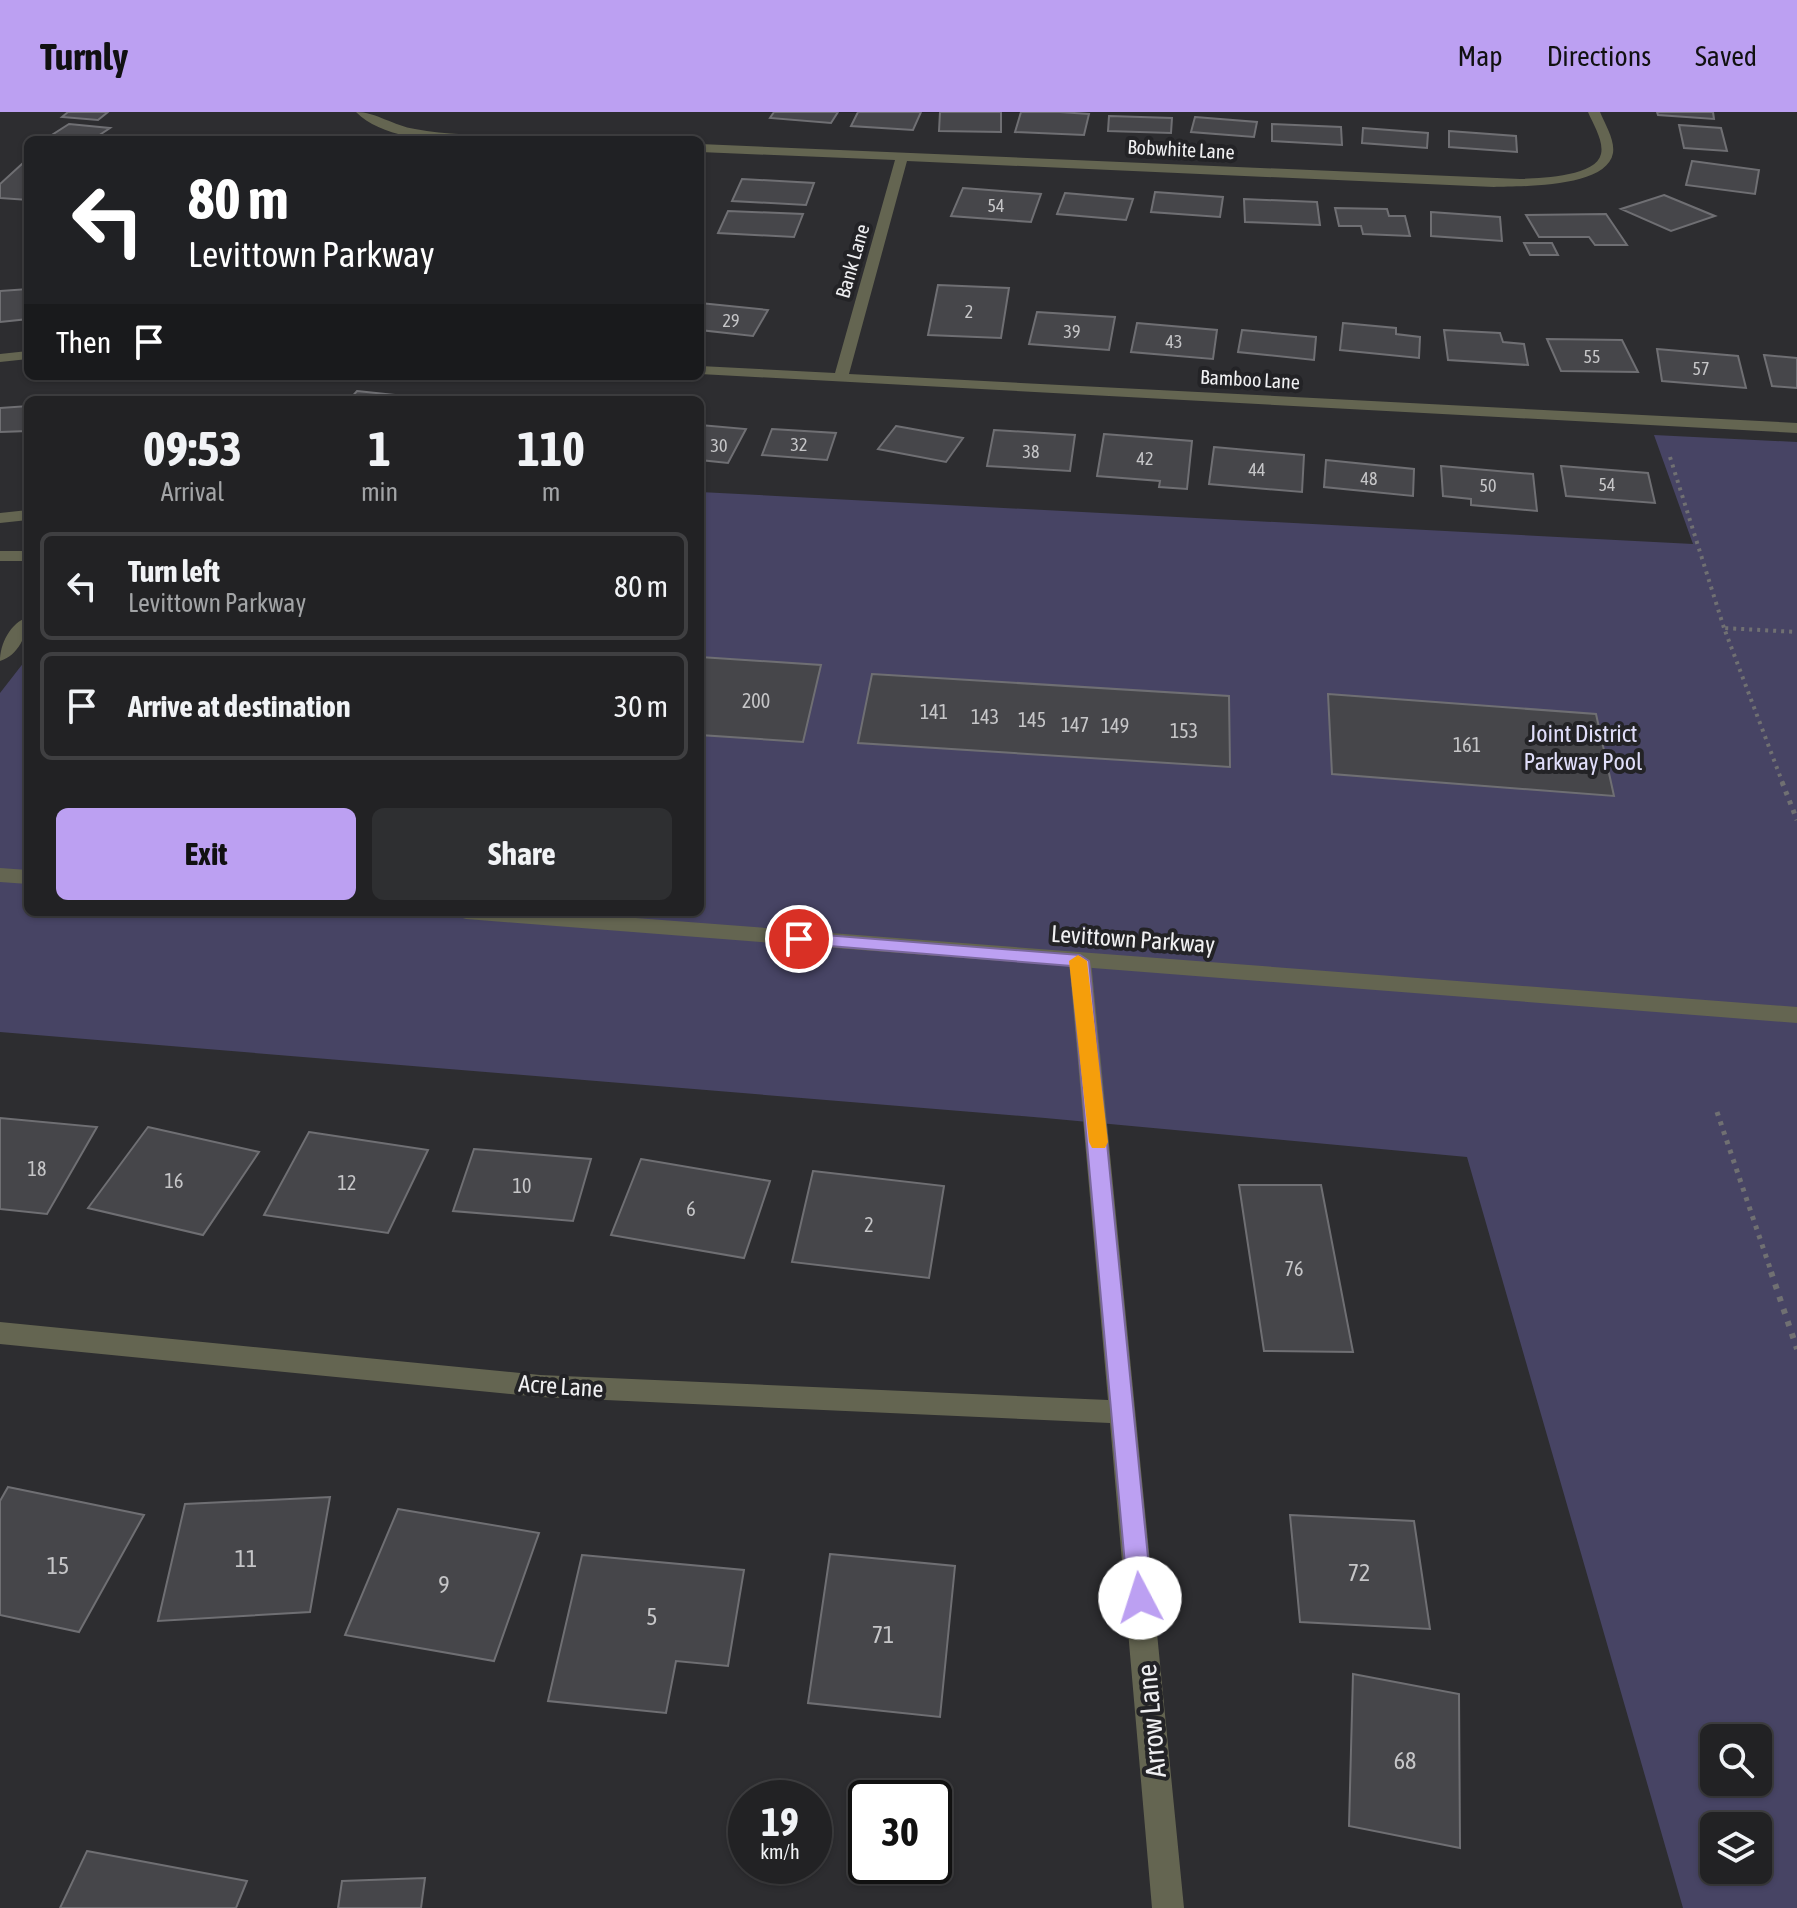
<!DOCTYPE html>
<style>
:root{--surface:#222224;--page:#2e2f31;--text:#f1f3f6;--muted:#a2a4a6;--line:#3f3f41;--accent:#bca0f2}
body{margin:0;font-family:"Asap Condensed",sans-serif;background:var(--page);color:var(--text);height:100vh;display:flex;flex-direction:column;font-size:30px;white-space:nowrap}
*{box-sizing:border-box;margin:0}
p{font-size:26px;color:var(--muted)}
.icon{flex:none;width:44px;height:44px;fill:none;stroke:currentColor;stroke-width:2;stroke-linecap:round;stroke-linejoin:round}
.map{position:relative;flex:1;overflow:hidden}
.side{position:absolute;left:24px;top:284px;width:680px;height:520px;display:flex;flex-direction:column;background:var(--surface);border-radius:12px;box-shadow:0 2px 6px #0004,0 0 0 2px var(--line)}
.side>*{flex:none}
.guide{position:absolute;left:24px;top:24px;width:680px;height:244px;border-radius:12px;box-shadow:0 2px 6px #0004,0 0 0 2px var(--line);background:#202124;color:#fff;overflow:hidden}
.buttons{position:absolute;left:1700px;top:1612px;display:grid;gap:16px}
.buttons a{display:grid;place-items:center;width:72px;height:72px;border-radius:12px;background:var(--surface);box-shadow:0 2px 6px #0004,0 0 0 2px var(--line);font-size:40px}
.speed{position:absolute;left:728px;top:1668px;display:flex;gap:16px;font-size:40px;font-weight:700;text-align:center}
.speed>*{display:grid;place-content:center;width:104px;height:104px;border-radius:50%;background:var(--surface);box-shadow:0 2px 6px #0004,0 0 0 2px var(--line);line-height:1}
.speed small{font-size:20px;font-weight:400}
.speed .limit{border:4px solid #111;border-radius:12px;background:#fff;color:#111}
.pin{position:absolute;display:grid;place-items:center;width:68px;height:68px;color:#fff;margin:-34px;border:4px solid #fff;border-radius:50%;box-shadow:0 2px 8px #0007}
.me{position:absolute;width:88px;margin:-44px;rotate:355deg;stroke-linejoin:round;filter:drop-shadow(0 0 6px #0008)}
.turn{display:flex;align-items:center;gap:28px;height:168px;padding:0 32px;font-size:36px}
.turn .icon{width:104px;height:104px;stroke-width:2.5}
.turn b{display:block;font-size:56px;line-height:68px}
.then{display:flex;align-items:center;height:76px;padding:0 32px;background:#0003;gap:16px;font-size:30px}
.eta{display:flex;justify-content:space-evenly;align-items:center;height:136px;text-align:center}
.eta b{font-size:48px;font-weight:700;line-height:56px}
.cta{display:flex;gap:16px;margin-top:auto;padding:16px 32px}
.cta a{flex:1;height:92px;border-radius:12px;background:var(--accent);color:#111;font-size:32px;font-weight:700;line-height:92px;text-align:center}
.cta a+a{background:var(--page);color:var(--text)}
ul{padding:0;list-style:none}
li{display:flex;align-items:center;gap:24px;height:108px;margin:0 16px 12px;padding:0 16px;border:4px solid var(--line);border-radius:12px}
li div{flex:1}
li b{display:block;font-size:30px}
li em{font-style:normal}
header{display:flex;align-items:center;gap:48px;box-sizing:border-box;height:112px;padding:0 40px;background:var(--accent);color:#111}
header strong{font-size:38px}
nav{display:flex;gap:44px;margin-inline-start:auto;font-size:28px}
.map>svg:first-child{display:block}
</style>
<header>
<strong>Turnly</strong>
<nav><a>Map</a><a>Directions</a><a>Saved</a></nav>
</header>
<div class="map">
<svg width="1797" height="1796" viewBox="0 0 1797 1796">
<rect width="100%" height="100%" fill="#2d2d30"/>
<!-- green -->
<path fill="#474464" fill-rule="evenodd" d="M1654,323L1797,330V1796H1683L1467,1045L1045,1006L0,920V581L28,545V800H700V380L1693,432ZM1714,1626H1758V1670H1714ZM1714,1714H1758V1758H1714Z"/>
<!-- building -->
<path fill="#46464a" stroke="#6f6f73" stroke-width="2" d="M68,0H108L98,8L62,5Z
M774,0H838L831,11L770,6Z
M858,0H921L913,18L851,14Z
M940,0H1001V20L939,19Z
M1021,0H1060L1089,2L1084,23L1015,20Z
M1657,0H1713L1714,7L1658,3Z
M1109,4L1172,6L1171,21L1108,19Z
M1195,5L1257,10L1254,25L1191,20Z
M69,12L110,16L92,28H44Z
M1272,12L1341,15L1342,33L1272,29Z
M1679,13L1721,16L1727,39L1684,36Z
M1363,16L1428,21L1427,36L1362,31Z
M1449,19L1516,24L1517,40L1449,35Z
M1692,49L1759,58L1755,82L1686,73Z
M23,51H28V88L0,86V72Z
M742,67L814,71L806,93L732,89Z
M963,76L1041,82L1031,110L951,104Z
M1155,80L1223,85L1220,105L1151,100Z
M1065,81L1133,87L1126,108L1057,102Z
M1664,83L1715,104L1671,119L1621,97Z
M1244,87L1317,90L1320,113L1245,110Z
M1335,96L1387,97L1389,104H1405L1410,124L1363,122L1361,114H1339Z
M728,99L803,102L794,125L718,121Z
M1431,100L1500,105L1502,129L1431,124Z
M1606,102L1627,133H1595L1589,125H1539L1526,103Z
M1524,131H1552L1558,143H1530Z
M938,173L1009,176L1001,226L928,223Z
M28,177V207L0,210V179Z
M700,191L768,198L753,224L700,218Z
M1037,200L1115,205L1109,238L1029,232Z
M1137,211L1217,218L1213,247L1131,240Z
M1343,211L1396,216V222L1420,225L1419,246L1340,238Z
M1242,218L1316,225L1314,248L1238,240Z
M1444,218L1500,221L1503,230L1524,232L1528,253L1448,248Z
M1547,227L1622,228L1638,260L1561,259Z
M1657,237L1738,244L1746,276L1662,269Z
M1764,243L1797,246V276L1772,274Z
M357,279L433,287L349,288Z
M243,283L319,287L239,288Z
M28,294V319L0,320V296Z
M700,313L746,317L728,351L700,348Z
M896,314L963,326L946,350L878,337Z
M772,317L836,321L827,348L762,343Z
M994,318L1075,323L1070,359L987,354Z
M1104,322L1192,329L1187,377L1159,375L1160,369L1097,364Z
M1214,335L1304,343L1302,380L1209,372Z
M1326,348L1414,357L1413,384L1324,375Z
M1441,354L1533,362L1537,399L1471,393V387L1443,384Z
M1561,354L1648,361L1655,391L1566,384Z
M700,545L821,553L803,630L700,623Z
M872,562L1229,584L1230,655L858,631Z
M1328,582L1596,602L1614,684L1332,662Z
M0,1006L97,1015L47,1102L0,1097Z
M148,1015L259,1040L203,1123L88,1096Z
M309,1020L428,1038L388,1121L264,1103Z
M474,1037L591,1047L573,1109L453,1099Z
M641,1047L770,1069L744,1146L611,1123Z
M813,1059L944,1074L929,1166L792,1150Z
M1239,1073H1321L1353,1240L1264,1239Z
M8,1375L144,1403L79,1520L0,1503V1389Z
M330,1385L310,1500L158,1509L185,1392Z
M398,1397L539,1421L494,1549L345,1523Z
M1290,1403L1414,1409L1430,1517L1300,1510Z
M830,1442L955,1454L940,1605L808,1591Z
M582,1443L744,1458L728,1554L676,1549L666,1601L548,1589Z
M1353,1562L1459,1582L1460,1736L1349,1714Z
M87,1739L247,1769L236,1796H60Z
M425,1766L421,1796H338L342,1769Z"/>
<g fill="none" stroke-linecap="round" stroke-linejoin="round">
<!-- path-far2 -->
<path stroke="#707072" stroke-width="4" stroke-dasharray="3 5" stroke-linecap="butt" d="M1670,345L1724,516
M1783,672L1724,516L1797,520"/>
<!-- path-far1 -->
<path stroke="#707072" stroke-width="5" stroke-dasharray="4 6" stroke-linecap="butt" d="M1782,670L1797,708
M1717,1000L1772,1162"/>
<!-- path -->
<path stroke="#707072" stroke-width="6" stroke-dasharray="5 8" stroke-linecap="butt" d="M1771,1160L1797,1237"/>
<!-- service -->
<path fill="#646551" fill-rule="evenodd" d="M28,398V408L0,411V401Z
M0,439H28V449H0Z
M28,505C28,522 18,544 0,549C0,532 10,511 28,505Z"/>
<!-- minor -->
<path fill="#646551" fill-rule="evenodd" d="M356,0C376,0 394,14 415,17C452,24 490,23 527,24L533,28C483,28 394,38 356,0Z
M1588,0H1600C1605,12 1615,28 1613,41C1607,76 1521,74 1494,75L907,49L849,262L1797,311V321L700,262V254L835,261L895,48L700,40V32L1520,67C1539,66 1596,65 1601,42C1604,29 1593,12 1588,0Z
M28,239V247L0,250V242Z
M1080,842L1088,844L1091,849L1184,1796H1152L1110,1311L540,1285L0,1232V1210L540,1263L1108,1288L1069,849L1072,844Z"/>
<!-- tertiary -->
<path fill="#646551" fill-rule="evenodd" d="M0,756L28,758V772L0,770Z
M456,800H557L1797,895V911L466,807L459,805Z"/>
</g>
<!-- route -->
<path fill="#bca0f2" stroke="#7a689d" stroke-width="2" d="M799,821L1080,843L1089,849L1152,1486L1148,1494L1140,1497L1132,1494L1128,1486L1071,854L793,831L790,827L793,822Z"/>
<!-- slow -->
<path fill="#f59e0b" d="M1078,843L1087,849L1108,1030L1105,1036H1092L1089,1030L1069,849Z"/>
<g text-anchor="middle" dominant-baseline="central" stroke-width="8" stroke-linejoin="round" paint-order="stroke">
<!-- far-number labels -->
<g font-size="18" fill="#c6c6c8">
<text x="996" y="93">54</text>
<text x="969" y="199">2</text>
<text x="731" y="208">29</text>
<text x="1072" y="219">39</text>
<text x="1174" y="229">43</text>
<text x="1592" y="244">55</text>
<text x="1701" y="256">57</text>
<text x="799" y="332">32</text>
<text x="719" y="333">30</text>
<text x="1031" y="339">38</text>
<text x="1145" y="346">42</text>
<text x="1257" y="357">44</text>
<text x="1369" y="366">48</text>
<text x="1607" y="372">54</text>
<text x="1488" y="373">50</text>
</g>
<!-- far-street labels -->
<g font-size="20" fill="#f0f0f2" stroke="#232326">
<text transform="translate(1181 37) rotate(3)">Bobwhite Lane</text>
<text transform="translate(852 149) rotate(-74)">Bank Lane</text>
<text transform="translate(1250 267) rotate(3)">Bamboo Lane</text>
</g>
<!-- number labels -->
<g font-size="20" fill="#c6c6c8">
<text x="756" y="588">200</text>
<text x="934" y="599">141</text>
<text x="985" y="604">143</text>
<text x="1032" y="607">145</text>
<text x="1075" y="612">147</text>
<text x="1115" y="613">149</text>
<text x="1184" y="618">153</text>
<text x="1467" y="632">161</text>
<text x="37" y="1056">18</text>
<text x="174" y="1068">16</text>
<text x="347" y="1070">12</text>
<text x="522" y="1073">10</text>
<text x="691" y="1096">6</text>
<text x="869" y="1112">2</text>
<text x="1294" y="1156">76</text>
</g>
<!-- park labels -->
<g font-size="24" fill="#e0defa" stroke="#232326">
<text x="1583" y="621">Joint District<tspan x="1583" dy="28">Parkway Pool</tspan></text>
</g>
<!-- street labels -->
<g font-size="24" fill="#f0f0f2" stroke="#232326">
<text transform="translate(1133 827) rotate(4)">Levittown Parkway</text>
<text transform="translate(561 1274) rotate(4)">Acre Lane</text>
</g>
<!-- near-number labels -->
<g font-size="24" fill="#c6c6c8">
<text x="246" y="1446">11</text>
<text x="58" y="1453">15</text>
<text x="1359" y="1460">72</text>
<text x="444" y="1472">9</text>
<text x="652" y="1504">5</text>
<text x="883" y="1522">71</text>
<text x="1405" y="1648">68</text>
</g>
<!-- near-street labels -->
<g font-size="28" fill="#f0f0f2" stroke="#232326">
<text transform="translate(1151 1609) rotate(-95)">Arrow Lane</text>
</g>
</g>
</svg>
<div class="buttons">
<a><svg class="icon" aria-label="search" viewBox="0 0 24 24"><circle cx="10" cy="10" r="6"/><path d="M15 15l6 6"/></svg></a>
<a><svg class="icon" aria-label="layers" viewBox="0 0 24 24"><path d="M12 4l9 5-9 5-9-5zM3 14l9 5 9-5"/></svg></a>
</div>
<div class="speed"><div>19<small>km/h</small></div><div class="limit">30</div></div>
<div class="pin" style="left:799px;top:827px;background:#d93025"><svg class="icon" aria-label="arrive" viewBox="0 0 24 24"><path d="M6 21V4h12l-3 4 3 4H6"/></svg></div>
<svg class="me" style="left:1140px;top:1486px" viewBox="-20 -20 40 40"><circle r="19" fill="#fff"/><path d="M0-13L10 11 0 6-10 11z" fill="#bca0f2"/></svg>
<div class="guide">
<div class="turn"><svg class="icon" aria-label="left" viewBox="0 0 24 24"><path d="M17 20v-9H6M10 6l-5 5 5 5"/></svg><div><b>80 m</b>Levittown Parkway</div></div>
<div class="then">Then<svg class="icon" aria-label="arrive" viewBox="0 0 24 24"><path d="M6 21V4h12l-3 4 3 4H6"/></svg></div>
</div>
<section class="side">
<div class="eta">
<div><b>09:53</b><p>Arrival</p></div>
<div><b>1</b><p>min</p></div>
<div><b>110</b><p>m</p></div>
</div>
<ul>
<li><svg class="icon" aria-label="left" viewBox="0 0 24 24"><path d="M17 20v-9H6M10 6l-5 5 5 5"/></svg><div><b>Turn left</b><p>Levittown Parkway</p></div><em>80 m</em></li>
<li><svg class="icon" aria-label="arrive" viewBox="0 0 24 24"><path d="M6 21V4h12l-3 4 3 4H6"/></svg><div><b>Arrive at destination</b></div><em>30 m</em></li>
</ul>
<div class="cta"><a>Exit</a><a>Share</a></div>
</section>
</div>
